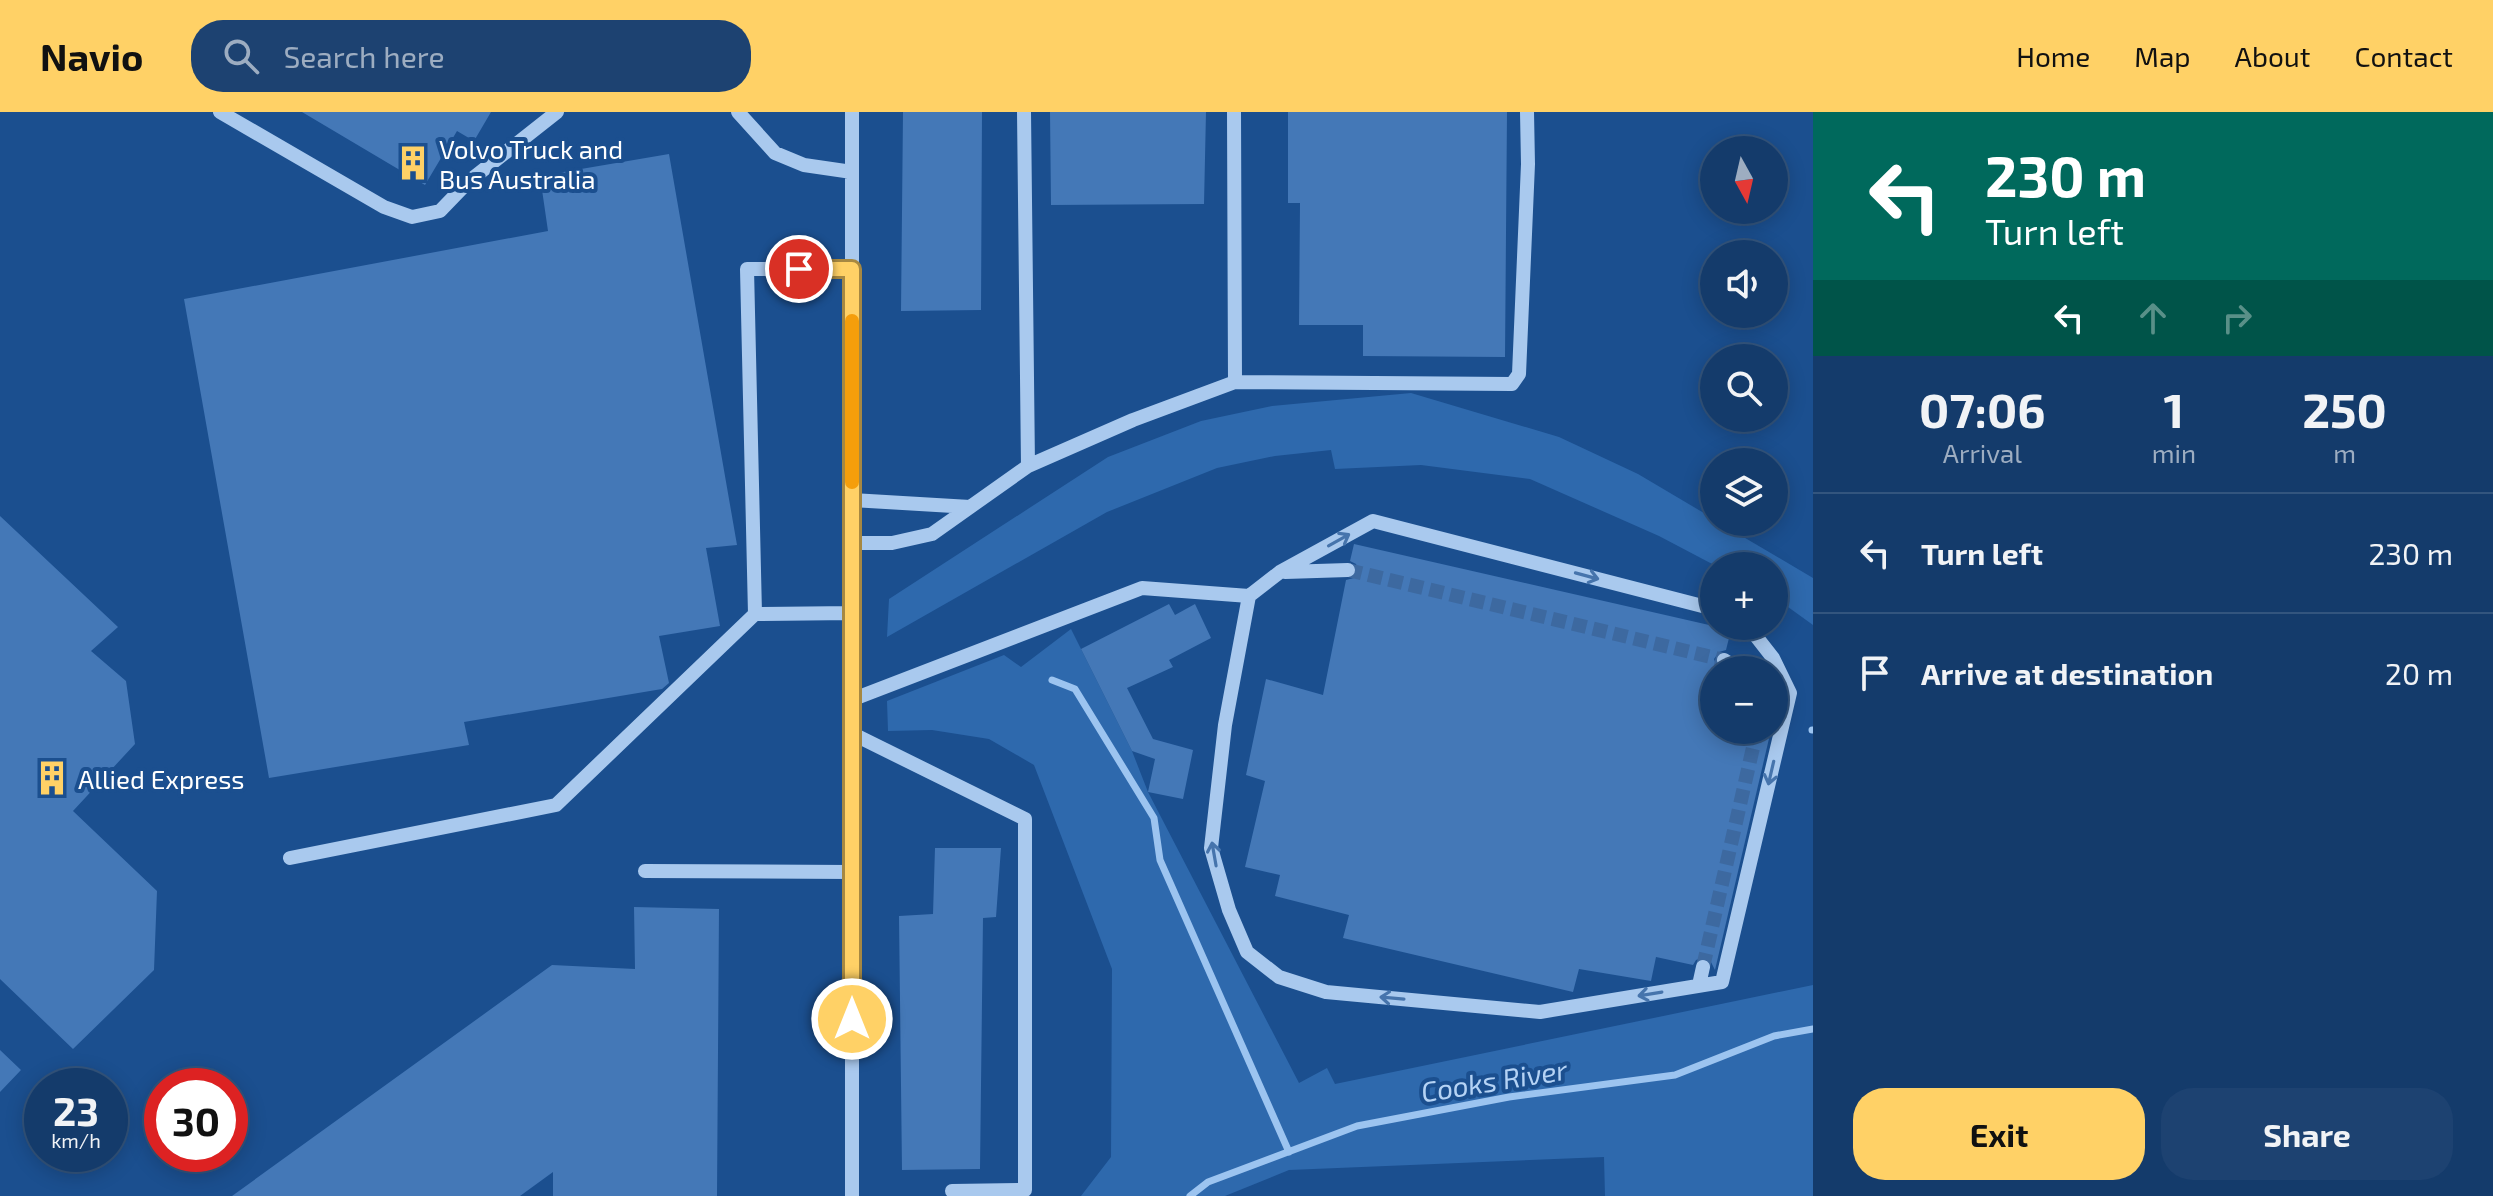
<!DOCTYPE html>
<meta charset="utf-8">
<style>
:root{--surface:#143b6b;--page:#1d4271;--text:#f1f3f6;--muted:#9dadc1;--line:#33557e;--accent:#ffd166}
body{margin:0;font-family:"Exo 2",sans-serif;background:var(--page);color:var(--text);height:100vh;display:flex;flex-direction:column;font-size:30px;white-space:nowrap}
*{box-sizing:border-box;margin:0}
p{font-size:26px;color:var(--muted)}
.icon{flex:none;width:44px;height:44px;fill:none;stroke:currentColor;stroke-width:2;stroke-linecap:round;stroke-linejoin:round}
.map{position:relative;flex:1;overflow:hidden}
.drawer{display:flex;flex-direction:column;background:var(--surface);width:680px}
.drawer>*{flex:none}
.hud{background:#00695c;color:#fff;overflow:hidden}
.needle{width:52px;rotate:172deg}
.fabs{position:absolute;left:1700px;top:24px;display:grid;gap:16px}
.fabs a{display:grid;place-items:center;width:88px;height:88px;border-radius:50%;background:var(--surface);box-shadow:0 4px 20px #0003,0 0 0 2px var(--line);font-size:40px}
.speed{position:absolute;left:24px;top:956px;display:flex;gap:16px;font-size:40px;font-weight:700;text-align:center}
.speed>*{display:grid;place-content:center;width:104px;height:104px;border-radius:50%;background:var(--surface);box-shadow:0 4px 20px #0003,0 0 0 2px var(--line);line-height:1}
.speed small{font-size:20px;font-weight:400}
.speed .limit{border:12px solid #d22;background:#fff;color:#111}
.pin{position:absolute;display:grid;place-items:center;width:68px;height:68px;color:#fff;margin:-34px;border:4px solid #fff;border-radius:50%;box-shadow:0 2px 8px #0007}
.me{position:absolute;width:88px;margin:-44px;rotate:0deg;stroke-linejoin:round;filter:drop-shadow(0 0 6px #0008)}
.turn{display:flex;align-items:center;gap:28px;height:168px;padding:0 40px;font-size:36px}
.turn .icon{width:104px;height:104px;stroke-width:2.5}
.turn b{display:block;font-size:56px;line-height:68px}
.lanes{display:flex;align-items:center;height:76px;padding:0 40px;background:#0003;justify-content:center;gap:40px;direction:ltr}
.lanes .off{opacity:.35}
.eta{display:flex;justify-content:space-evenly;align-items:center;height:136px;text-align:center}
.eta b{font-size:48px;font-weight:700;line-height:56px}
.action{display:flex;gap:16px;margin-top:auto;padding:16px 40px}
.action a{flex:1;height:92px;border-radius:32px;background:var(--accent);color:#111;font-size:32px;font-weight:700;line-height:92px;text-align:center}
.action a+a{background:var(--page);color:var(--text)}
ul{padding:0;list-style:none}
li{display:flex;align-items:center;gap:24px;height:120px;padding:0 40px;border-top:2px solid var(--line)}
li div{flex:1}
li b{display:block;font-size:30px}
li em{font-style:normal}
header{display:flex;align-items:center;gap:48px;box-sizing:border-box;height:112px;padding:0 40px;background:var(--accent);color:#111}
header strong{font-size:38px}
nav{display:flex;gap:44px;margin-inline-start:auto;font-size:28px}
.search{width:560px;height:72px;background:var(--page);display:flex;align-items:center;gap:20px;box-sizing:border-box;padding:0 28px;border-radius:32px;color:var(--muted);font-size:30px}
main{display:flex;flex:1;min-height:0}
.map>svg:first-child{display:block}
</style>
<header>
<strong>Navio</strong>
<div class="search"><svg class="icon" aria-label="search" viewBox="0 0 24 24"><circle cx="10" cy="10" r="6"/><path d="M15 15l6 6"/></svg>Search here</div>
<nav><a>Home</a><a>Map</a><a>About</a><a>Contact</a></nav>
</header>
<main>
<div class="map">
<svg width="1813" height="1084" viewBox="0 0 1813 1084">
<rect width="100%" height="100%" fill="#1b4f8f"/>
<!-- green -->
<path fill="#2e69ad" d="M1411,281L1559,325L1638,362L1714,407V410H1718L1813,466V513L1774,485V454H1716L1659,424L1530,367L1421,353L1335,357L1331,338L1275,344L1217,356L1107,400L887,525L889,487L1108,345L1201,309L1272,294Z
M1071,517L1132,639L1148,680L1299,971L1327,956L1335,972L1813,873V1084H1605L1604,1045L1289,1058L1225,1084H1081L1111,1045L1112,857L1034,653L989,627L932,618L888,619L887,589L1004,543L1021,555Z"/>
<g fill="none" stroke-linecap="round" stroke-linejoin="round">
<!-- stream -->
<path stroke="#9cc4f0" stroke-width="7" d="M1052,568L1075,577L1154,706L1160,748L1289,1040
M1812,618H1813
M1190,1084L1208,1070L1357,1014L1509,985L1675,963L1774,924L1813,917"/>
</g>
<!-- building -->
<path fill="#4478b7" d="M302,0H491L474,29L457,19L425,73Z
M903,0H982L981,198L901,199Z
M1050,0H1206L1204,92L1051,93Z
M1288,0H1507L1505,245L1363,244V213H1299L1300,91H1288Z
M669,42L737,433L706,436L720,514L659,524L669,571L662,577L464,610L469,633L269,666L184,187L548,119L540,64Z
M0,404L118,515L91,539L126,569L135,632L73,699L157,779L154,858L73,937L0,867Z
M1354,432L1731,518L1726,538L1719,540L1714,547L1716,553L1721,558H1714V618H1771L1715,858L1710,848L1704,845L1696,848L1693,853L1656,845L1651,869L1579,857L1573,880L1343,826L1349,803L1275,784L1280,763L1245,755L1265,669L1246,663L1266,567L1323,583L1346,468L1354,466L1358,458L1356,452L1350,449Z
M1169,492L1175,503L1195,492L1211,526L1169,548L1173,555L1127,576L1153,627L1193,638L1183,687L1148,680L1155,647L1132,639L1081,537Z
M935,736H1001L996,805L983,806L980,1057L902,1058L899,804L933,802Z
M634,795L719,797L717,1084H553V1060L520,1084H232L552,853L635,857Z
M0,938L21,958L0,980Z"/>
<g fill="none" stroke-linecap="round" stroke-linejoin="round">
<!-- minor-tunnel -->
<path stroke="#3d69a0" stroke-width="14" stroke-dasharray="14 7" stroke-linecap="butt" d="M1348,458L1724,548
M1703,855L1757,618"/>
<!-- minor -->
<path stroke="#a9c9ee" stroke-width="14" d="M220,0L384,95L412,105L440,99L468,70L557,0
M738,0L775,41L804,53L852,60
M1024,0L1028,354
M1234,0L1235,270
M852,157H747L755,502L852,501
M852,388L970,395
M852,431H892L932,422L1028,354L1133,308L1235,270L1512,272L1519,262L1528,52L1527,0
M1285,460L1348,458
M1249,484L1225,613L1211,736L1229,798L1247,840L1279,865L1326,880L1540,900L1722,870L1790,581L1773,546L1748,514
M1724,548L1740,558
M851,588L1142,476L1249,484L1280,460L1373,409L1714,497
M851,621L1025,707V1078L952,1079
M290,746L556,693L755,502
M645,759L851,760
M1699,873L1703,855
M852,1084V0"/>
</g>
<!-- one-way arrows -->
<defs><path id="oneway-shaft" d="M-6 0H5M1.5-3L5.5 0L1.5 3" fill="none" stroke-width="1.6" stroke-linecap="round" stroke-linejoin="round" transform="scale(2)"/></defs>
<g stroke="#4674ac">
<use href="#oneway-shaft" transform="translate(1339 428) rotate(-29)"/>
<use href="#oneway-shaft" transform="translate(1587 464) rotate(15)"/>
<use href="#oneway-shaft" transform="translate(1771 661) rotate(103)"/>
<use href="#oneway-shaft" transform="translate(1214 742) rotate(-100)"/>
<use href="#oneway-shaft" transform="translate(1650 882) rotate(171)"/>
<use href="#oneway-shaft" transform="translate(1392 886) rotate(-175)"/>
</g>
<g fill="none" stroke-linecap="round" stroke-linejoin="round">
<!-- route casing -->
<g stroke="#a68842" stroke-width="20">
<path id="route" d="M799,157H852V907"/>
</g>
<!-- route -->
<use href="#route" stroke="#ffd166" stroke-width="14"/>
<!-- slow -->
<path stroke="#f59e0b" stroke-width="14" d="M852,209V370"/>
</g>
<!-- icons -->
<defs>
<g id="building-bare" transform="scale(2.76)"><path d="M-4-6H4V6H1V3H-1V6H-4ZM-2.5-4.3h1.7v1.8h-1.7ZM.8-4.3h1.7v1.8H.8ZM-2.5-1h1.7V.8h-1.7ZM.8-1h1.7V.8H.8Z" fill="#ffd166" stroke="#1b4f8f" stroke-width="2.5" paint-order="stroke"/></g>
</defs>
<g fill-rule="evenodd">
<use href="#building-bare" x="413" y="51"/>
<use href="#building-bare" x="52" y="666"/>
</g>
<g text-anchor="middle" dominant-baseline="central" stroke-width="8" stroke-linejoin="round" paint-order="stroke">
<!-- poi labels -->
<g font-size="26" fill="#fff" stroke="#1b4f8f" text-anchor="start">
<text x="439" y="36">Volvo Truck and<tspan x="439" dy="30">Bus Australia</tspan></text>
<text x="78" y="666">Allied Express</text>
</g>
<!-- water labels -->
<g font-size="28" font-style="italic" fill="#b5d3f5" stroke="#1b4f8f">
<text transform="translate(1494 968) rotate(-9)">Cooks River</text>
</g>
</g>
</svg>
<div class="fabs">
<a><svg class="needle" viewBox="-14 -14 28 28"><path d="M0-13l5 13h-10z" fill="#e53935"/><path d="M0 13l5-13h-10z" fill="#9dadc1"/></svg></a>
<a><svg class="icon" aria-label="sound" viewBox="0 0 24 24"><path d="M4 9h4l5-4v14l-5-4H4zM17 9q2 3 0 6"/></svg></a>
<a><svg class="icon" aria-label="search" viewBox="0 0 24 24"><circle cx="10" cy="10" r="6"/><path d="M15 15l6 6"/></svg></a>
<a><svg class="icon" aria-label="layers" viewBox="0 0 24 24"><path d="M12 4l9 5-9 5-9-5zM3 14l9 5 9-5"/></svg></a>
<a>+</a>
<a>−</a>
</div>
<div class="speed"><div>23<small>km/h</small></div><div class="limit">30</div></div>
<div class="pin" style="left:799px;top:157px;background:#d93025"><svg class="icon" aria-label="arrive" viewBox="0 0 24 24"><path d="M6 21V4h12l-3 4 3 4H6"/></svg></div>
<svg class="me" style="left:852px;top:907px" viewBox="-20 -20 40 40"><circle r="17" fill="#ffd166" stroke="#fff" stroke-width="3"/><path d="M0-11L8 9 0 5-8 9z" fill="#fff"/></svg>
</div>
<section class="drawer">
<div class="hud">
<div class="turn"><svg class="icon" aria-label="left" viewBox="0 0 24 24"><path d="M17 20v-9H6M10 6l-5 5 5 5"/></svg><div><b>230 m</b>Turn left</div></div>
<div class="lanes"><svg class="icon" aria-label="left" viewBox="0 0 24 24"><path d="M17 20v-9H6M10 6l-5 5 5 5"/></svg><svg class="icon off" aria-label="ahead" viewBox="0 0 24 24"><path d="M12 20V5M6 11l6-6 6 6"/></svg><svg class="icon off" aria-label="right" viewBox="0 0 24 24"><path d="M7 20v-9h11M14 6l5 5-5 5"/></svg></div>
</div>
<div class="eta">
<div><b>07:06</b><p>Arrival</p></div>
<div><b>1</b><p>min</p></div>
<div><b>250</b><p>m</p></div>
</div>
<ul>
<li><svg class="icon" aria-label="left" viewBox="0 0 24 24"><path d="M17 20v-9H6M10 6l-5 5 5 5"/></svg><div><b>Turn left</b></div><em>230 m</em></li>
<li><svg class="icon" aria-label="arrive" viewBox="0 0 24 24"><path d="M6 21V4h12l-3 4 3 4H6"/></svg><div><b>Arrive at destination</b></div><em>20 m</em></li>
</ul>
<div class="action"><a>Exit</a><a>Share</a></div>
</section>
</main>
